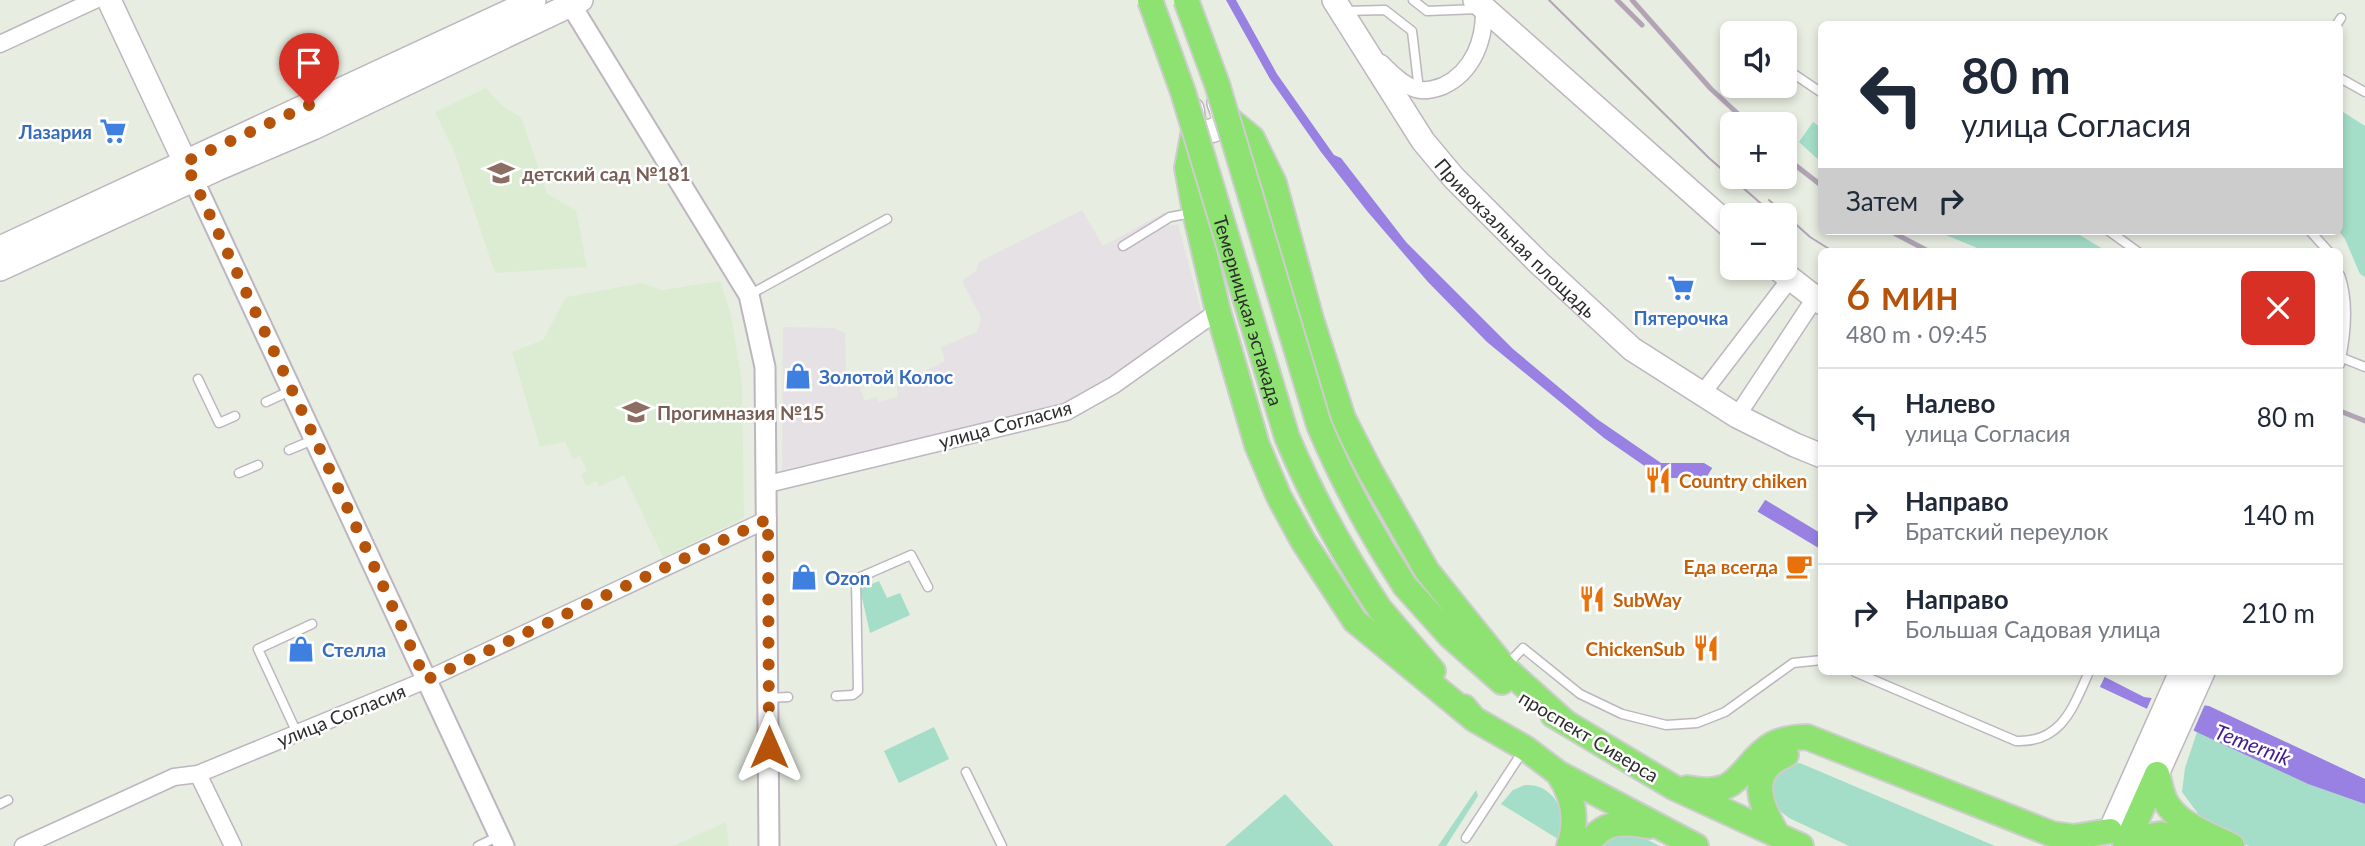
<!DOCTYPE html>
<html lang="ru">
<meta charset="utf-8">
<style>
:root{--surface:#fff;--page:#f2f2f3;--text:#1f2937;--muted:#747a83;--line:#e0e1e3;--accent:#b45309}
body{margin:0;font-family:Lato,sans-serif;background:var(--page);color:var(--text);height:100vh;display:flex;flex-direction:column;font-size:26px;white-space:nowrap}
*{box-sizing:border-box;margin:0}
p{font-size:23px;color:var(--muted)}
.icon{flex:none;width:38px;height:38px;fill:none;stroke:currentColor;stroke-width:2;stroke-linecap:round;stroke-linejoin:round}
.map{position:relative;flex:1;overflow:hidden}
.side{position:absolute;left:1818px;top:248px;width:525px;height:427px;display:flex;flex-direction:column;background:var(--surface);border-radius:10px;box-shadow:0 4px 10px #0003}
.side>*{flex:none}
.banner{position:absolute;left:1818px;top:21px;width:525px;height:214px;border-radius:10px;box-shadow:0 4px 10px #0003;background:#fff;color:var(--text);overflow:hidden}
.buttons{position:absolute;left:1720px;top:21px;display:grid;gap:14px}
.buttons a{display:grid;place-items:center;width:77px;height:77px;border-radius:10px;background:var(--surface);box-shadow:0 4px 10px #0003;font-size:35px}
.pin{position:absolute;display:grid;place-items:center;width:60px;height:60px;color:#fff;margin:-72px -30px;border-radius:50% 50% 50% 0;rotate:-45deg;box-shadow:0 0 7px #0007}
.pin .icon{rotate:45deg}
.me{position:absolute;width:77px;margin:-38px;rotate:0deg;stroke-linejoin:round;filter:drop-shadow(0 0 5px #0008)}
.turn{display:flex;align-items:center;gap:24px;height:147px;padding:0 28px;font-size:32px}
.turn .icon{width:91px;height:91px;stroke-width:2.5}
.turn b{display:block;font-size:49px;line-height:60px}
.then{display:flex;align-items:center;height:66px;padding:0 28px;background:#0003;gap:14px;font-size:26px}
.round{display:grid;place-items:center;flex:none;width:74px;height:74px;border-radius:10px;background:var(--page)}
.summary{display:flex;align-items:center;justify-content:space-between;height:119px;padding:0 28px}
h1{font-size:42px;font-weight:600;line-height:52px;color:var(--accent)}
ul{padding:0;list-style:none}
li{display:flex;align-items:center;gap:21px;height:98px;padding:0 28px;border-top:2px solid var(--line)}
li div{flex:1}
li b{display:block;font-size:26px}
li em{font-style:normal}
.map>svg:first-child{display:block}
</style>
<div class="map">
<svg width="2365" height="846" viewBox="0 0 2365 846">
<rect width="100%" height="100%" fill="#e7ede1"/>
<!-- industrial -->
<path fill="#e6e1e5" d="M1082,210L1103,246L1165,212L1169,226L1178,224L1202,314L1085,397L1018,416L782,470L783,327L834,328L845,333L846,384L858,382L865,401L876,397L879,402L897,397V385L917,383L921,373L945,361L941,347L977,332L981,318L962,281L976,271L979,262Z"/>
<!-- education -->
<path fill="#dcecd3" d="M486,88L502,106L521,117L547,194L576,210L587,267L495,273L454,151L435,112Z
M720,281L731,315L742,382L744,518L663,557L624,475L599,487L597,481L586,486L581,475L587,471L580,456L573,459L565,442L540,447L512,352L543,340L566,297L642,283L662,290Z
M726,822L729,846H673Z"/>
<!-- green -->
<path fill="#a4ddc8" d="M2340,110L2365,126V277L2360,274L2345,239L2339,231Z
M1813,122L1822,128V163L1799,142Z
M1943,231H2073L2108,252H1987L1941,233Z
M879,581L887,598L900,593L910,615L870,633L860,589Z
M934,727L949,759L899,783L884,751Z
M2197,732L2308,784L2365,804V846H2249L2213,827L2199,815L2182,792L2185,768Z
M1800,763L1995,846H1849L1789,818L1774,806L1771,798L1772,776L1788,765Z
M1525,785C1554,783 1570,815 1558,839L1501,804L1513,790Z
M1476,790L1478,796L1446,846H1438Z
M1285,794L1334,846H1225Z
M1628,830L1660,846H1592Z"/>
<!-- water -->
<path fill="#9881e2" d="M1226,0H1236L1277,74L1334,155L1341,158L1406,242L1513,349L1597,419L1661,463H1704L1822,534V550L1701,478H1662L1604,438L1487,342L1428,282L1367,211L1321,152L1270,79Z
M2068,672H2095L2144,697L2209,706L2365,779V804L2308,784Z"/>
<!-- pier -->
<path fill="#e7ede1" d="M1714,465L1767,497L1756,514L1703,483Z
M2073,672H2102L2106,674L2098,691L2070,677Z
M2153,695L2206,702L2192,734L2145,713Z"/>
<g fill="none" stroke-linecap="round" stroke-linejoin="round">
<!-- service casing -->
<g stroke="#bdb5bf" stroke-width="11">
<path id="service" d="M1413,0L1427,11L1478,9
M1345,11L1385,10L1412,31L1419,90
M2337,24L2341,18
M1785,68L1822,93
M2340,78L2365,92
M2109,231L2138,252
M2310,231L2329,252
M1123,246L1170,217L1192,213
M2340,275C2350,303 2346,336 2340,364
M749,295L887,219
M2340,357L2365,367
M198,379L219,423L235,416
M266,402L292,390
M289,450L315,439
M239,473L258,465
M1508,664L1523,648L1580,694L1622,714L1666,725L1697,723L1725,712L1793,663L1822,660
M1855,672L2016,741C2062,743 2073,707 2089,672
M836,696L853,695L858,691L856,579L911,555L928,587
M768,698L788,697
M297,733L258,649L312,624
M966,772L1002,846
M0,804L8,800
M1466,838L1523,751
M478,846L499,836"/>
</g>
<!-- minor casing -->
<g stroke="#bdb5bf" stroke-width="19">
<path id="minor" d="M0,44L95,0
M1381,63C1391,73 1403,85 1416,89C1424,92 1435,89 1443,86C1473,72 1485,40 1484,8
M1702,394L1790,279
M1737,416L1815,298
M768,484L1066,412L1114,385L1218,311
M198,774L233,846
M23,846L174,777L198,774L426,680L768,519"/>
</g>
<!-- tertiary casing -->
<g stroke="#bdb5bf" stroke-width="23">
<path id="tertiary" d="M571,5L749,295L765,367L769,846
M187,166L504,846"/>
</g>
<!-- secondary casing -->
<g stroke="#bdb5bf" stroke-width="26">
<g id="secondary">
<path d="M109,0L185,162"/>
<path id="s1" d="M1334,0L1423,141L1454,178L1539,263L1632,349L1737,416L1795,445L1822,456"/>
<path d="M1475,0L1732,228"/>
<path d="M1192,109C1193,114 1193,122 1196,126C1202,136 1221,131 1223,120C1224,114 1221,109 1219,103"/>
<path d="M0,248L534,0"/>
<path d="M1777,268L1822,303"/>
<path d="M0,269L217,169L313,128L581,0"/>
<path d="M2157,774L2203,672"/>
<path d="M2110,831L2181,672"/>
</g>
</g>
<!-- primary casing -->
<g stroke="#cdcdcd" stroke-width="28">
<path id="primary" d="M1224,115L1252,138L1274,183L1311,319L1343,418L1370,471L1427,571L1505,668L1565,722
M1195,125L1187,168L1195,212L1218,311L1257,445L1279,497L1303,541L1355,621L1474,719
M1405,586L1449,635L1502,682
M1379,608L1433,671
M1464,707L1474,719L1525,748L1558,773L1696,846
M1553,715L1673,787L1801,846
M1558,773C1573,795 1578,820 1569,846
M2157,774C2160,782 2161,792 2165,800C2176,824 2210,835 2232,846
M1687,788C1700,790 1713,792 1725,787C1734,783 1740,776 1746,769C1766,745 1776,738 1807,737L2052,834L2074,837L2110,831
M1778,836C1761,807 1745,772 1786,755
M2128,840L2161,834L2198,846
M1585,846C1605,821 1619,821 1649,826
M2125,846L2157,774"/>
</g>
<!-- service -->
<use href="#service" stroke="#fff" stroke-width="8"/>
<!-- minor -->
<use href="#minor" stroke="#fff" stroke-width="16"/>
<!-- tertiary -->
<use href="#tertiary" stroke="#fff" stroke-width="19"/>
<!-- secondary -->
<use href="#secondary" stroke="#fff" stroke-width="23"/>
<!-- primary -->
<use href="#primary" stroke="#8ee271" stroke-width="24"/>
<!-- tram -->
<path stroke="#b2a4b5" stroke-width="2" d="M1549,0L1709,158L1774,215
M1769,200L1810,237L1834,252"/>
<!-- rail -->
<path stroke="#b2a4b5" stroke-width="5" d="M1617,0L1642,25
M1632,0L1711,89L1749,124
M1785,157L1822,186
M1890,231L1930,252
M2340,411L2365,421"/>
<!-- primary-bridge casing -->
<g stroke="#cdcdcd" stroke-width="28" stroke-linecap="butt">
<g id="primary-bridge">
<path id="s2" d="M1150,0L1183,92L1287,437C1312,497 1343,553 1379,608"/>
<path d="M1186,0L1217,84L1319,425C1343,482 1372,535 1405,586"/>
</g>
</g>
<!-- primary-bridge -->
<use href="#primary-bridge" stroke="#8ee271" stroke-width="24"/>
</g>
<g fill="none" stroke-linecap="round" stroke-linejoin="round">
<!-- route -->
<path stroke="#b45309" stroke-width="12" stroke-dasharray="0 21.6" d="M309,105L185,162L347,507L426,680L768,519L769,747"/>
</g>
<!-- icons -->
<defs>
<g id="supermarket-bare" transform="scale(2.1)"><path d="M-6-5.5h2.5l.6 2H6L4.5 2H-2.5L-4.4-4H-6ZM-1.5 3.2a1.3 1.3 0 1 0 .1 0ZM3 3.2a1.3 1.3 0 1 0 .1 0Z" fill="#3f7fe0" stroke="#fff" stroke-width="2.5" paint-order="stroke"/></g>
<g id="school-bare" transform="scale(2.1)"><path d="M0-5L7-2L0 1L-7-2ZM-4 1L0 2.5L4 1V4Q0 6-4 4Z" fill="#8d6e63" stroke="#fff" stroke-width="2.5" paint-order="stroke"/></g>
<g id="shop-bare" transform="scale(2.1)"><path d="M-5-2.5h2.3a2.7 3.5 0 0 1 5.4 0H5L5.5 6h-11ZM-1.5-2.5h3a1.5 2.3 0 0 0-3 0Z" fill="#3f7fe0" stroke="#fff" stroke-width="2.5" paint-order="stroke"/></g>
<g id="restaurant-bare" transform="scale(2.1)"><path d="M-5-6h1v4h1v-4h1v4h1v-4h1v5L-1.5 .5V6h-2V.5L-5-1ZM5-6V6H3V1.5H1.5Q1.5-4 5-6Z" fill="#e8710a" stroke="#fff" stroke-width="2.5" paint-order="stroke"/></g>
<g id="cafe-bare" transform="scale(2.1)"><path d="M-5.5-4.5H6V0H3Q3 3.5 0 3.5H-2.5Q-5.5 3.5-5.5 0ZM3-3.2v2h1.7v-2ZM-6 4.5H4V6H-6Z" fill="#e8710a" stroke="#fff" stroke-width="2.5" paint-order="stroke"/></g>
</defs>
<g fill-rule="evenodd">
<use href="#supermarket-bare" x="113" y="131"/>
<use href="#school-bare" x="501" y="173"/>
<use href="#supermarket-bare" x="1681" y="288"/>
<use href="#shop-bare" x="798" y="376"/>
<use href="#school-bare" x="636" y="412"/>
<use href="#restaurant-bare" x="1658" y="480"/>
<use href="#cafe-bare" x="1799" y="566"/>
<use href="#shop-bare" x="804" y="577"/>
<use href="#restaurant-bare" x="1592" y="599"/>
<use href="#restaurant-bare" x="1706" y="648"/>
<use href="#shop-bare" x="301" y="649"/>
</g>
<g text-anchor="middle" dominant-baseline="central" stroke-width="5" stroke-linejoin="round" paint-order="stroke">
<!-- shop labels -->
<g font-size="19" font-weight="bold" fill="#366cbe" stroke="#fff" text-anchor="start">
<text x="92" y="131" text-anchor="end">Лазария</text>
<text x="1681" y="317" text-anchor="middle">Пятерочка</text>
<text x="819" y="376">Золотой Колос</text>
<text x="825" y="577">Ozon</text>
<text x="322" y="649">Стелла</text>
</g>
<!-- education labels -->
<g font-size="19" font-weight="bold" fill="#785e54" stroke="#fff" text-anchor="start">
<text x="522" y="173">детский сад №181</text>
<text x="657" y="412">Прогимназия №15</text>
</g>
<!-- street labels -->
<g font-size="19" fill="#2d2d2d" stroke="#fff">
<text stroke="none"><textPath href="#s1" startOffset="301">Привокзальная площадь</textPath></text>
<text stroke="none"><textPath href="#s2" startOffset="326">Темерницкая эстакада</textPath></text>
<text transform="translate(1005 424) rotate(-15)">улица Согласия</text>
<text transform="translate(341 715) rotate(-22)">улица Согласия</text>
<text transform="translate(1589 736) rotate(31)">проспект Сиверса</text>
</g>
<!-- food labels -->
<g font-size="19" font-weight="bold" fill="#c56008" stroke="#fff" text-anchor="start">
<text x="1679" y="480">Country chiken</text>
<text x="1778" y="566" text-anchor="end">Еда всегда</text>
<text x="1613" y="599">SubWay</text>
<text x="1685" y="648" text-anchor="end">ChickenSub</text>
</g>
<!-- water labels -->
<g font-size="21" font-style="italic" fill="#421d91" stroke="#fff">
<text transform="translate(2253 744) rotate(21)">Temernik</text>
</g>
</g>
</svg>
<div class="buttons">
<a><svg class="icon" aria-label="sound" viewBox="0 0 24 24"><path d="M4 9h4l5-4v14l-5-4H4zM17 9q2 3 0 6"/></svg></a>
<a>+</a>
<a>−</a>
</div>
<div class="pin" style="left:309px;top:105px;background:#d93025"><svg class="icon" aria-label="arrive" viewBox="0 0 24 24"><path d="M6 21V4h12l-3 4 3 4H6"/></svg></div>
<svg class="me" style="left:769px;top:747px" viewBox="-20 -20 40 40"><path d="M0-17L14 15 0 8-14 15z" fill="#b45309" stroke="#fff" stroke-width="4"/></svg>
<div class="banner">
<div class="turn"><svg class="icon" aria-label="left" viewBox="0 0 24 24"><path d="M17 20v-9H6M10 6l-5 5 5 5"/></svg><div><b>80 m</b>улица Согласия</div></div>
<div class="then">Затем<svg class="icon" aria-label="right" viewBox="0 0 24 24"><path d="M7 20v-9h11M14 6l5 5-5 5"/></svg></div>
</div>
<section class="side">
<div class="summary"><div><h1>6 мин</h1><p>480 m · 09:45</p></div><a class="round" style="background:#d93025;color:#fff"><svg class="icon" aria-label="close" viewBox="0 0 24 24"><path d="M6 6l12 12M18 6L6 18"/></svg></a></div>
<ul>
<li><svg class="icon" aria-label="left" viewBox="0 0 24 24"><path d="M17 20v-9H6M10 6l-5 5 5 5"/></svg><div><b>Налево</b><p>улица Согласия</p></div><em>80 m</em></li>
<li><svg class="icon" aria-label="right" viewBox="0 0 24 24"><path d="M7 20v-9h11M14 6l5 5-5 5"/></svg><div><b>Направо</b><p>Братский переулок</p></div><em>140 m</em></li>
<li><svg class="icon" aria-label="right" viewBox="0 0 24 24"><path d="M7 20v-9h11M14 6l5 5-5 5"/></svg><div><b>Направо</b><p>Большая Садовая улица</p></div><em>210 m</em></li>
</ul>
</section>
</div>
